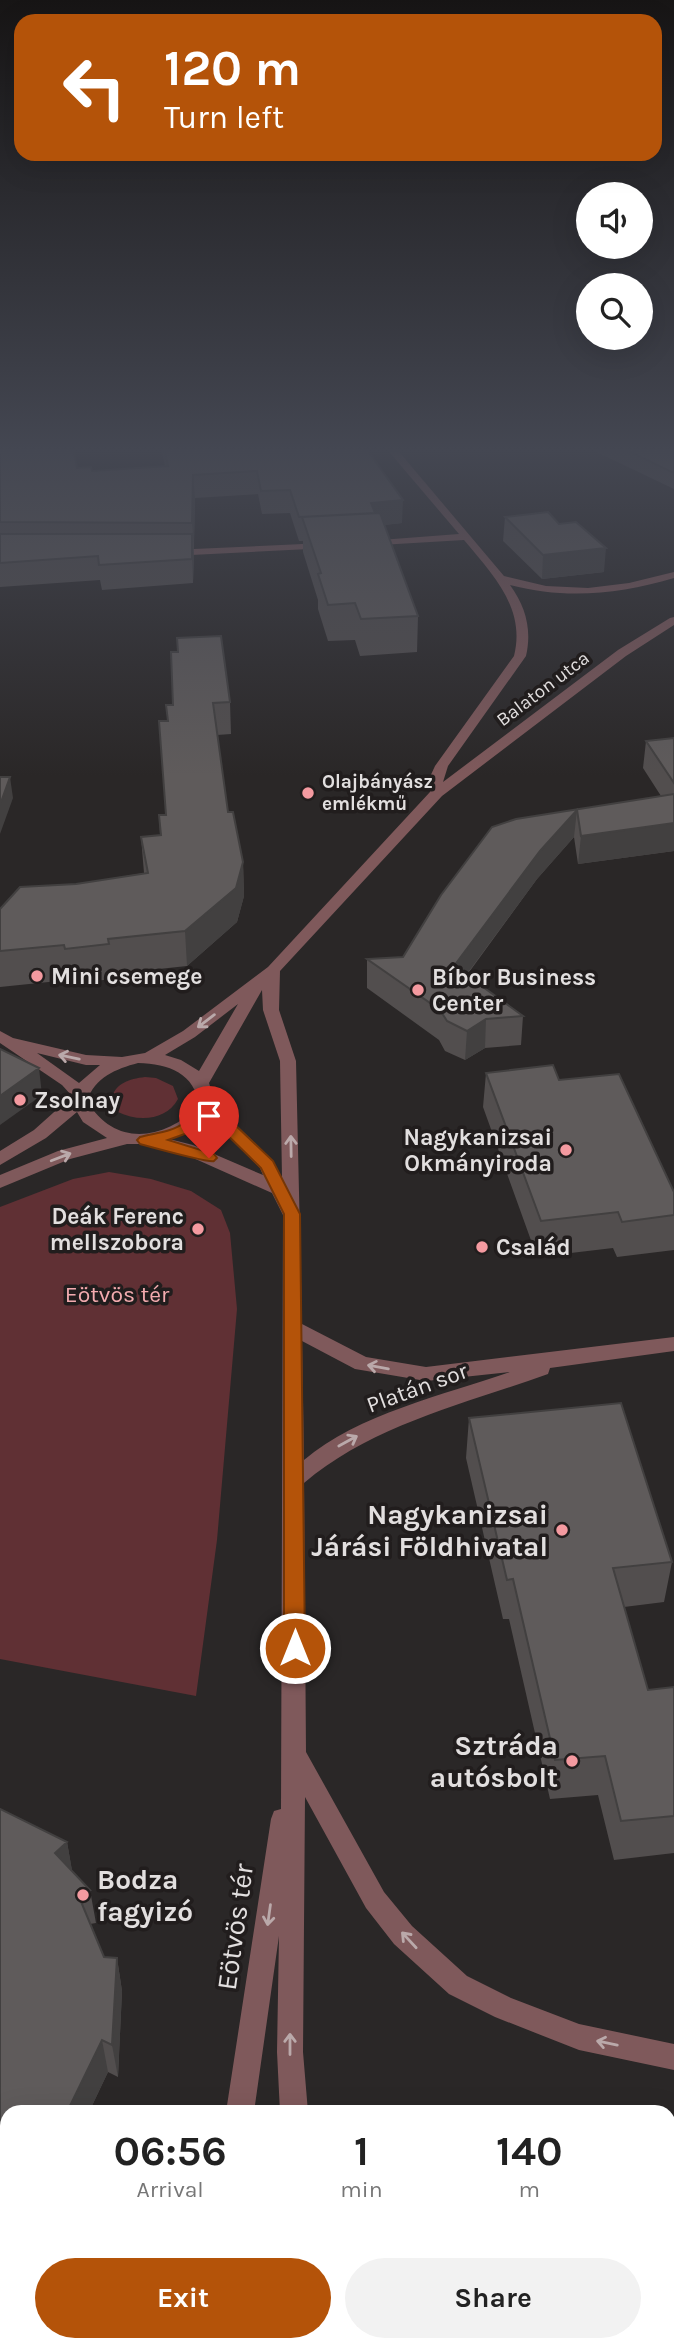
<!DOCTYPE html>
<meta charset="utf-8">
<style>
:root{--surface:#fff;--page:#f2f2f2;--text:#222;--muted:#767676;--accent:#b45309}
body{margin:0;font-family:Karla,sans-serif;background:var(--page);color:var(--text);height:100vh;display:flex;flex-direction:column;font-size:26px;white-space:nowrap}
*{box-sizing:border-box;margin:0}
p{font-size:23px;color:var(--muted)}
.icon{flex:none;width:38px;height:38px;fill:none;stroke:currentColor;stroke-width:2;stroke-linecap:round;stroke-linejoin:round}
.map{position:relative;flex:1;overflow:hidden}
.side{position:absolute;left:0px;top:2105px;width:676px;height:247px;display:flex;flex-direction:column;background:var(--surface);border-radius:21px 21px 0 0;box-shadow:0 7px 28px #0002}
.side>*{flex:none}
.hud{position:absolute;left:14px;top:14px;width:648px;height:147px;border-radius:21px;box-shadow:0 7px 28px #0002;background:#b45309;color:#fff;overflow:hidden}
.fabs{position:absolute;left:576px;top:182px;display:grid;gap:14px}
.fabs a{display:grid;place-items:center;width:77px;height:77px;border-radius:50%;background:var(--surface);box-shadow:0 7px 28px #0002;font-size:35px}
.pin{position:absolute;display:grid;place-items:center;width:60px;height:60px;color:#fff;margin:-72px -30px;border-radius:50% 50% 50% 0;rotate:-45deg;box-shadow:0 0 7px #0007}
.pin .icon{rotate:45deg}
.me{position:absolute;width:77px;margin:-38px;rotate:0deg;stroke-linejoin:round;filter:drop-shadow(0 0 5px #0008)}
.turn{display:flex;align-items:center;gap:24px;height:147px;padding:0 35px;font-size:32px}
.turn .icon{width:91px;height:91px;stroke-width:2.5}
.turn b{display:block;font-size:49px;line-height:60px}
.eta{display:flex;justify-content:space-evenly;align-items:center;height:119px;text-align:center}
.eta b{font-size:42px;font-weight:700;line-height:49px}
.cta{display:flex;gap:14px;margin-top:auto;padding:14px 35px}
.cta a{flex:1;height:80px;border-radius:42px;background:var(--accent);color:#fff;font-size:28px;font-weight:700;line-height:80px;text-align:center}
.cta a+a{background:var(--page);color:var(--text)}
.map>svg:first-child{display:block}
</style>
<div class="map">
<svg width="674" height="2351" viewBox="0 0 674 2351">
<rect width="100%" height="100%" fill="#2a2727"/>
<!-- green -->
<path fill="#603034" d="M145,1077L156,1078L173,1086L178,1099C166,1121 138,1122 118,1112L111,1100C115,1083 129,1079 145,1077Z
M109,1172L151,1179L191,1191L221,1210L230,1233L237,1309L217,1540L196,1696L0,1659V1207L73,1179Z"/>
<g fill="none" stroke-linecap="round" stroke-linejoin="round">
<!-- minor -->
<path fill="#7f595b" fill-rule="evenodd" d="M385,447H395L504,576L546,586L588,588L629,583L674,572V578C619,594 567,600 510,585C526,607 532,630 526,656L448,766L443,782L618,650L670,618L674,617V625L626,656L442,796L280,971L279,1010L296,1061L302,1324L366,1357L426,1367L674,1337V1351L550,1368L548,1374C464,1404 372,1425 304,1483L306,1752L384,1892L412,1926L467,1976L511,1998L579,2024L674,2044V2070L579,2050L495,2017L449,1994L394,1944L366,1908L305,1797L303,2052L308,2112H280L277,2052L279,1936L254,2112H226L271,1819L274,1811L281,1809L283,1215L272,1193L182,1153L145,1144H127L70,1159L0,1188V1175L58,1151L107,1138L83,1122L77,1112L46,1138L0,1165V1151L34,1130L72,1096L62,1085L0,1043V1031L13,1038L86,1055L122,1057L145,1053L183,1031L268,967L430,792L429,779L435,766L514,656C526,608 493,575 464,540L363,546V542L367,541L459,534ZM262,990L263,1010L280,1061L282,1178L273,1161L216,1105L209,1083ZM238,1004L199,1071L181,1060L165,1055L195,1037ZM37,1053L86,1065H100L79,1083ZM138,1063C169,1064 195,1073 199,1106C164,1140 115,1148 87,1101C95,1077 116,1069 138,1063ZM208,1117L260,1168L263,1175L193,1145L169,1139L183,1135ZM302,1341L355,1369L426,1381L510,1372C444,1395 358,1414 304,1460Z
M325,543L330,546L329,548L171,556L166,553L171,550Z
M668,2152H674V2180H668Z
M674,2187V2215L668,2217V2189Z
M126,2345H159L157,2351H124Z
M165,2345H195L197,2351H167Z
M352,2345H382L380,2351H350Z"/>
</g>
<!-- wall -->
<path fill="#524e4e" d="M0,447L77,468L92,471L165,466L161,447H365L402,523L384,525L418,616L417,652L360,656L355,640L328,641L318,609V600L303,552V541H299L290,513L262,514L258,494L195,498L193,583L102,590L100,580L0,587Z
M586,447H674V489Z
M505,517L604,572L542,579L503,541Z
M177,652L230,702L231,734L217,735L228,812L243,862L244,896L237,922L187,966L112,974V979L69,984L68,980L0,987V909L76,884L144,873L141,837L160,835L159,815H166L167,721L173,705Z
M674,738V851L578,864L574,837L537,879L467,975L523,1016L521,1045L485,1048L465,1060L445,1051L439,1040L367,988V959L403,957L492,827L661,796L643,768L646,741Z
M486,1073L559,1080L674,1192V1250L617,1257L613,1248L537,1257L483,1107Z
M469,1418L672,1562L664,1602L624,1607L648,1690L674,1687V1853L614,1860L598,1795L550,1799L509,1619H503L466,1458Z
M67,1842L72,1871L90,1890L96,1923L90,1924L104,1957L117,1958L122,1991L118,2077L108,2072L89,2112H7V2198L0,2186V1998Z"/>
<!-- shaded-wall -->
<path fill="#424040" d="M193,475L195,498L194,547L192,523Z
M403,500L402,523L375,526L371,503Z
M192,534L194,559L193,583L192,559Z
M606,548L604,572L542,579L543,555Z
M10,777L13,798L0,834V805Z
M577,810L574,837L537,879L452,994L454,966L540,851Z
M674,823V851L578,864L581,836Z
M243,862L244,896L237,922L187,966L185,931Z
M486,1019L485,1048L465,1060L467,1031Z
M39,1068L42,1095L0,1125V1096Z
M67,1842L73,1876L55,1853Z
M117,1958L122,1991L118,2077L112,2045Z
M102,2040L108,2072L89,2112H67Z"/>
<!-- building -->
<path fill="#5f5b5b" stroke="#424040" stroke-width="2" d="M0,447H73L77,468L91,467L92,471L168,466L164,447H365L403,500L371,503L375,513L299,517L290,490L261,491L257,471L193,475L192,523L0,522Z
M620,447H674V473Z
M548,512L559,524L576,522L606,548L543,555L505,517Z
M380,513L418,616L361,619L355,603L328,605L318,574L321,573L302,517Z
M0,534H192V559L99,565L98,556L0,563Z
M221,636L230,702L213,703L228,812H233L243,862L236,888L185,931L108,939L109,944L65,949L64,945L0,951V909L20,887L76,884L148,873L141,837L161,835L159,815H166L159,721H168L166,705H173L171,652H178L177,638Z
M674,738V783L646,741Z
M0,777H10L0,805Z
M674,794V823L581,836L577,810L540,851L454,966L523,1016L486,1019L467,1031L447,1021L440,1010L367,959L403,957L441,895L492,827L516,819Z
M0,1049L39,1068L0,1096Z
M553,1065L559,1080L619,1074L674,1192V1215L622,1222L618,1212L541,1221L486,1073Z
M621,1403L672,1562L613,1568L648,1690L674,1687V1816L621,1821L605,1756L555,1760L513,1579L507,1580L469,1418Z
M0,1809L67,1842L55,1853L90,1890L77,1892L104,1957L117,1958L112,2045L102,2040L67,2112H7V2182L0,2170Z"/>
<!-- one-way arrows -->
<defs><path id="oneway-shaft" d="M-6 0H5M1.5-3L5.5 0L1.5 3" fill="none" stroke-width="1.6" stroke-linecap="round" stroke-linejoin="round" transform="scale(1.75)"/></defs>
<g stroke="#baa9aa">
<use href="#oneway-shaft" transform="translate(206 1021) rotate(143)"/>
<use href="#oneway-shaft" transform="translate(69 1057) rotate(-168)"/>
<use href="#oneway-shaft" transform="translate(291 1146) rotate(-91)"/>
<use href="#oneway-shaft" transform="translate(61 1157) rotate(-21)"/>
<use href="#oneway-shaft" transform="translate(378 1367) rotate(-170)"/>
<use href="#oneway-shaft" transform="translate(348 1441) rotate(-29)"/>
<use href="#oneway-shaft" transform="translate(269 1915) rotate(98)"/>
<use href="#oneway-shaft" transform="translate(409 1940) rotate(-133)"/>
<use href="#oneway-shaft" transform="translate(607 2043) rotate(-168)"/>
<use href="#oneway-shaft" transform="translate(290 2044) rotate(-90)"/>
</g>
<!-- sky -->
<linearGradient id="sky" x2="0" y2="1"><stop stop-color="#171515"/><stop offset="0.58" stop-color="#444752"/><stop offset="1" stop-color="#444752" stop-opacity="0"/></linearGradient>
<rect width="674" height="776" fill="url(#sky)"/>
<!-- route -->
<path fill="#b45309" stroke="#753606" stroke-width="2" d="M208,1103L213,1104L273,1161L300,1214L305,1648L302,1654L295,1657L287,1654L284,1648V1214L261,1168L208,1116L196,1130L168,1140L214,1154L217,1158L214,1161C209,1163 151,1147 140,1144L137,1140L140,1137C155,1133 173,1132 185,1122C194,1115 198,1106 208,1103Z"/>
<!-- markers -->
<g fill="#f49aa0" stroke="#211d1d" stroke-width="2.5">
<circle cx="308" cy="793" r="7"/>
<circle cx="37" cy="976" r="7"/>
<circle cx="418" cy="990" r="7"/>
<circle cx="20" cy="1100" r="7"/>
<circle cx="566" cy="1150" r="7"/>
<circle cx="198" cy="1229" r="7"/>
<circle cx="482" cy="1247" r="7"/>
<circle cx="562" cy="1530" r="7"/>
<circle cx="572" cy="1761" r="7"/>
<circle cx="83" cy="1895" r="7"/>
</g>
<g text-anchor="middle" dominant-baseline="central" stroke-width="7" stroke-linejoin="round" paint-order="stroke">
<!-- far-street labels -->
<g font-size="19" fill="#e2dfdf" stroke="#211d1d">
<text transform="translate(543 689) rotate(-37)">Balaton utca</text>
</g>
<!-- far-poi labels -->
<g font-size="19" font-weight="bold" fill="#e2dfdf" stroke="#211d1d" text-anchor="start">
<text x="322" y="782">Olajbányász<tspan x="322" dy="22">emlékmű</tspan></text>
</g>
<!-- poi labels -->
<g font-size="23" font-weight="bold" fill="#e2dfdf" stroke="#211d1d" text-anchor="start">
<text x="51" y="976">Mini csemege</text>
<text x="432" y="977">Bíbor Business<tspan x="432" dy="26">Center</tspan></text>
<text x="34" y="1100">Zsolnay</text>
<text x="552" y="1137" text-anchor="end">Nagykanizsai<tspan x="552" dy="26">Okmányiroda</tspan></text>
<text x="184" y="1216" text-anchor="end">Deák Ferenc<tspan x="184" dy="26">mellszobora</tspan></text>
<text x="496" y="1247">Család</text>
</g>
<!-- park labels -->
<g font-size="23" fill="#f3abaf" stroke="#211d1d">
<text x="117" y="1294">Eötvös tér</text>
</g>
<!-- street labels -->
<g font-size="23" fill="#e2dfdf" stroke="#211d1d">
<text transform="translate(417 1388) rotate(-20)">Platán sor</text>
</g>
<!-- near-poi labels -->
<g font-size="28" font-weight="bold" fill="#e2dfdf" stroke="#211d1d" text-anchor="end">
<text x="548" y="1514">Nagykanizsai<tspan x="548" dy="32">Járási Földhivatal</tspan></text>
<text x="558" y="1745">Sztráda<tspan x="558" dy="32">autósbolt</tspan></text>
<text x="97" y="1879" text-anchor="start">Bodza<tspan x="97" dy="32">fagyizó</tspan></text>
</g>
<!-- near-street labels -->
<g font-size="28" fill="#e2dfdf" stroke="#211d1d">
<text transform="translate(235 1927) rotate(-82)">Eötvös tér</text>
</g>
</g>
</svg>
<div class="fabs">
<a><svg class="icon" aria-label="sound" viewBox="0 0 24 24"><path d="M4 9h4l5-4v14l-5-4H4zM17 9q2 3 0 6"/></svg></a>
<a><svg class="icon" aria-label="search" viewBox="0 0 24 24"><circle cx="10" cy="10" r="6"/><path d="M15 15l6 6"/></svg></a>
</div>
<div class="pin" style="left:209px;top:1158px;background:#d93025"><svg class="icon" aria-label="arrive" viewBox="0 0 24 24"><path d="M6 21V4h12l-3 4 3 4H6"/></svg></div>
<svg class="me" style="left:295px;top:1648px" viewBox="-20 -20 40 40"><circle r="17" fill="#b45309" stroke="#fff" stroke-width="3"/><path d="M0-11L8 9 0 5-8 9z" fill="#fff"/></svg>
<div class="hud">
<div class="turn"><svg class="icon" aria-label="left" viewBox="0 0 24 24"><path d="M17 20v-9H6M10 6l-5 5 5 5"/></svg><div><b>120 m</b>Turn left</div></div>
</div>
<section class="side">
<div class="eta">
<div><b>06:56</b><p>Arrival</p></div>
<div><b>1</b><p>min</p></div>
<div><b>140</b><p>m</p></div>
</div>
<div class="cta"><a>Exit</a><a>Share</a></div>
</section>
</div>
